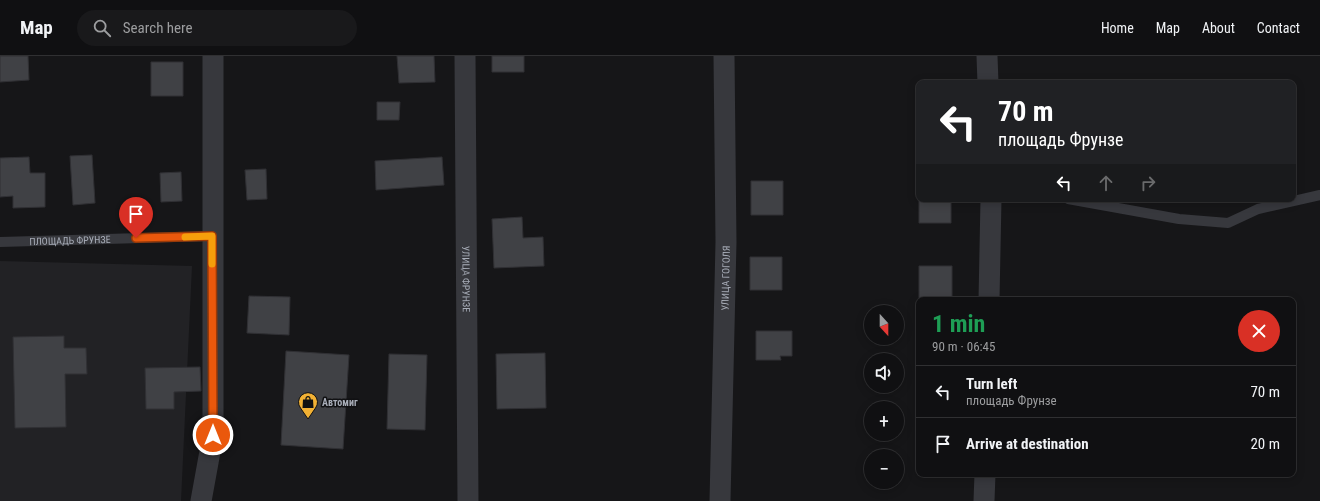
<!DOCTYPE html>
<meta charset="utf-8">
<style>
:root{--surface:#101012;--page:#19191b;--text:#f1f3f6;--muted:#9c9d9f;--line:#303032}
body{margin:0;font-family:"Roboto Condensed",sans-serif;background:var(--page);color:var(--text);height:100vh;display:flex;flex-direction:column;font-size:15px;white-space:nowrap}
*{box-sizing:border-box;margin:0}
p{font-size:13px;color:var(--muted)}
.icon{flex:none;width:22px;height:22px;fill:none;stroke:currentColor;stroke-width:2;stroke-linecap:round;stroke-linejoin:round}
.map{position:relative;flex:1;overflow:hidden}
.drawer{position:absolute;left:916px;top:241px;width:380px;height:180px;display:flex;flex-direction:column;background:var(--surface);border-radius:8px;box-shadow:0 2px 10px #0003,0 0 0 1px var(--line)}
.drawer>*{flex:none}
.hud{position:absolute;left:916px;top:24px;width:380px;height:122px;border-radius:8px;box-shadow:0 2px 10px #0003,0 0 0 1px var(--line);background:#202124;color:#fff;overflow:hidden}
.needle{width:26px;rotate:159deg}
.buttons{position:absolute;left:864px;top:249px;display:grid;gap:8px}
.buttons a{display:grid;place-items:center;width:40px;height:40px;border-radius:50%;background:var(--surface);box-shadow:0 2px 10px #0003,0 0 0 1px var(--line);font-size:20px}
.pin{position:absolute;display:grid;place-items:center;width:34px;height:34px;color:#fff;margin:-41px -17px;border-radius:50% 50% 50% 0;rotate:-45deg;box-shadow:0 0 4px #0007}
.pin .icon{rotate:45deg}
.me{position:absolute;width:44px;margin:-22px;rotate:0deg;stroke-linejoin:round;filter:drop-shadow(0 0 3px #0008)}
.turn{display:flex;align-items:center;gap:14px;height:84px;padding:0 16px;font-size:18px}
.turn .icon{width:52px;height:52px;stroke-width:2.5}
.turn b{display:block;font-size:28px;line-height:34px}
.lanes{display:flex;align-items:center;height:38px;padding:0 16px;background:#0003;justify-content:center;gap:20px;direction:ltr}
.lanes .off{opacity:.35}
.round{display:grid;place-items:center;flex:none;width:42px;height:42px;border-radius:21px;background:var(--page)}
.summary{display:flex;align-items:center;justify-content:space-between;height:68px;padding:0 16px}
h1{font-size:24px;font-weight:700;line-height:30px;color:#1e9e55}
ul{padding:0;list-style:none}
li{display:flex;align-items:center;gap:12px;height:52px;padding:0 16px;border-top:1px solid var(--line)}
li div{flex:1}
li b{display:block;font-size:15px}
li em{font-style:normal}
header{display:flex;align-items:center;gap:24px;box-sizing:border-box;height:56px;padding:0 20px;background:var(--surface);border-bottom:1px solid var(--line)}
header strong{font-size:19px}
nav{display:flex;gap:22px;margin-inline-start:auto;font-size:14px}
.search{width:280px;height:36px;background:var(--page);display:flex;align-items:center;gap:10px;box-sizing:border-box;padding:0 14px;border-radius:22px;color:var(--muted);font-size:15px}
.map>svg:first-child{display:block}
</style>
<header>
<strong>Map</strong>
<div class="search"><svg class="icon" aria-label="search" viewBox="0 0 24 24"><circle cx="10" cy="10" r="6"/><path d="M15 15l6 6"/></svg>Search here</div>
<nav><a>Home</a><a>Map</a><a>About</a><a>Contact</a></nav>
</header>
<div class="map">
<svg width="1320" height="445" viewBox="0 0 1320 445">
<rect width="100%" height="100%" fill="#161618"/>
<!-- built -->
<path fill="#222225" d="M0,205L192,210L181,445H0Z"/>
<!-- building -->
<path fill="#404145" stroke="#303034" d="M0,0H28L29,24L0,26Z
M397,0H434L435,26L399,27Z
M492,0H524V16H492Z
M151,6H183V40H151Z
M377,46H400L399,64H377Z
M92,99L95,147L73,149L70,100Z
M29,101L30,117H45V151L13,152V140L0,141V102Z
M442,101L444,129L376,134L375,105Z
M266,113L267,143L247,144L245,114Z
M181,116L182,145L161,146L160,117Z
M751,125H783V159H751Z
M919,143H951V167H919Z
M522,161L523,182L543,181L544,210L494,212L492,163Z
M750,201H782V234H750Z
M919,210H952V243H919Z
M249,240L290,241L289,279L247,277Z
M756,275H792V300H780L781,304H756Z
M64,280V292H86L87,318H65L66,371L15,372L13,281Z
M286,295L349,299L343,393L281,389Z
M545,297L546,352L497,353L496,298Z
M389,298L427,299L425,374L387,373Z
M200,311L201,335L174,336V353H146L145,312Z"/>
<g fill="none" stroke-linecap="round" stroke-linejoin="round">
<!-- service -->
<g stroke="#37383d" stroke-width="10">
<path d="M1068,143L1179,163L1228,167L1258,153L1320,139"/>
<path id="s1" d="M0,186L212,180"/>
</g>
<!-- minor -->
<g stroke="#37383d" stroke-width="21">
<path id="s2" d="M465,0L468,445"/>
<path d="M987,0L988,27"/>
<path d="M989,244L991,143"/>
<path d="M201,445L213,379V0"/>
<path id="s3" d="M720,445L726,186L724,0"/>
<path d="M984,445L985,418"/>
</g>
</g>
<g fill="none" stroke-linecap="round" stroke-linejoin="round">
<!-- route casing -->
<g stroke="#983908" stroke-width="10">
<path id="route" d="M136,182L212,180L213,379"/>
</g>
<!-- route -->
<use href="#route" stroke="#ea580c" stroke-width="7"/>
<!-- slow -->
<path stroke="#f59e0b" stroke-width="7" d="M185,181L212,180V208"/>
</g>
<!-- icons -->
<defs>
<g id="shop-pin" transform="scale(1)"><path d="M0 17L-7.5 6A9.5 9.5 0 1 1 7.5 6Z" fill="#f2b134" stroke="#111113"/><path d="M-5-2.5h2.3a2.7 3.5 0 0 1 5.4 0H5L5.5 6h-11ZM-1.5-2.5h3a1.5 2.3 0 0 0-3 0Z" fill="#111"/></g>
</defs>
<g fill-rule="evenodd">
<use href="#shop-pin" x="308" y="346"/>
</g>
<g text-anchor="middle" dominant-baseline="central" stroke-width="3" stroke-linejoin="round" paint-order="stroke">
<!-- street labels -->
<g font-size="10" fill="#a8adb8" stroke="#111113">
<text stroke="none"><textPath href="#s1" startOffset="70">ПЛОЩАДЬ ФРУНЗЕ</textPath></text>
<text stroke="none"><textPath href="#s2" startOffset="223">УЛИЦА ФРУНЗЕ</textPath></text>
<text stroke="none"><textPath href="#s3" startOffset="223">УЛИЦА ГОГОЛЯ</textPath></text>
</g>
<!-- poi labels -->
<g font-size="10" font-weight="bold" fill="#a8adb8" stroke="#111113" text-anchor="start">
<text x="322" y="346">Автомиг</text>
</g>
</g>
</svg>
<div class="buttons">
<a><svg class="needle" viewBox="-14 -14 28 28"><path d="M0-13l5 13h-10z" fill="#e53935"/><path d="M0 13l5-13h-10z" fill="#9c9d9f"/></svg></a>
<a><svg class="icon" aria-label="sound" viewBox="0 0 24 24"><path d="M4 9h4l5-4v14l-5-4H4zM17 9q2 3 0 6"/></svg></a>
<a>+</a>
<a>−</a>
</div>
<div class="pin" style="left:136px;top:182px;background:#d93025"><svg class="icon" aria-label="arrive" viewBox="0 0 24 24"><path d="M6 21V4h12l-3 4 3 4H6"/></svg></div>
<svg class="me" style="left:213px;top:379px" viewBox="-20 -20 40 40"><circle r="17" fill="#ea580c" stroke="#fff" stroke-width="3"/><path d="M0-11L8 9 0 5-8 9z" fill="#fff"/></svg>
<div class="hud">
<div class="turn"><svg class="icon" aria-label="left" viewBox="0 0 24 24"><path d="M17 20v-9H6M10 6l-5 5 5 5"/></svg><div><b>70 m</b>площадь Фрунзе</div></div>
<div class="lanes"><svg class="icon" aria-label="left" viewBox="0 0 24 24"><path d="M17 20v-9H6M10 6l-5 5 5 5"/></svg><svg class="icon off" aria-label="ahead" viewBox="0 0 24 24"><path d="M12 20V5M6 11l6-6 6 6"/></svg><svg class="icon off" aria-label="right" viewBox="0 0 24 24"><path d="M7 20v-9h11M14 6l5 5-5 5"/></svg></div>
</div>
<section class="drawer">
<div class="summary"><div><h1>1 min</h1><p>90 m · 06:45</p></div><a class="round" style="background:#d93025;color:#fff"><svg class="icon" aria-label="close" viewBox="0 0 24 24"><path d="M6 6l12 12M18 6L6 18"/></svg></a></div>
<ul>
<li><svg class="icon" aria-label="left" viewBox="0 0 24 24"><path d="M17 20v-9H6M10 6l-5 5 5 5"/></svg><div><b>Turn left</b><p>площадь Фрунзе</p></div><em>70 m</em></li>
<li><svg class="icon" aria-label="arrive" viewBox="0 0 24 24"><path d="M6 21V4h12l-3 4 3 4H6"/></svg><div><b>Arrive at destination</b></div><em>20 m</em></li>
</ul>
</section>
</div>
